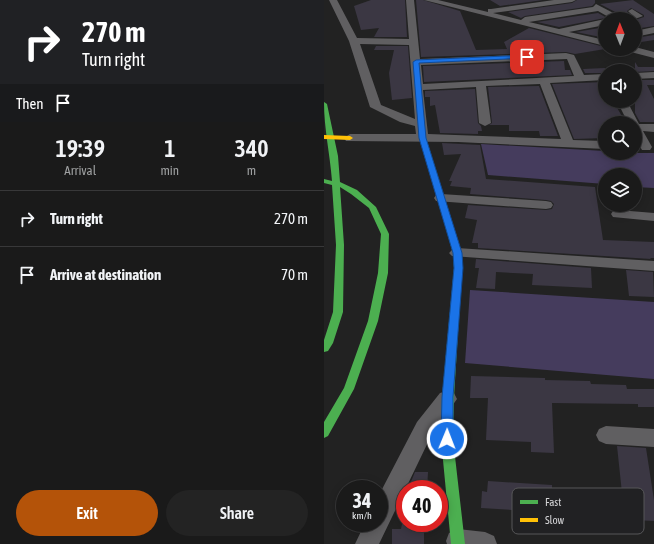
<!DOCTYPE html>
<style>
:root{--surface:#1a1a1a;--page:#232323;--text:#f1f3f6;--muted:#9fa1a2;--line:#383839;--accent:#b45309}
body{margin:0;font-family:"Asap Condensed",sans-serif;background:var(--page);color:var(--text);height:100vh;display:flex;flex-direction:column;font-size:15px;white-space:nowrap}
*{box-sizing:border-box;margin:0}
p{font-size:13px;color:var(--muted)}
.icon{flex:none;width:22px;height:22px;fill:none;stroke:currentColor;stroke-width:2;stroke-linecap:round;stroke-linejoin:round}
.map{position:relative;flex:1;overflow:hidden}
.details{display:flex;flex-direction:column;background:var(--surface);width:324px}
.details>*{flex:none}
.guide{background:#202124;color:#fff;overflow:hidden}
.needle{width:26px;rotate:359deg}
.controls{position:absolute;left:274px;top:12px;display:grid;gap:8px}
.controls a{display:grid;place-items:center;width:44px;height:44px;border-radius:50%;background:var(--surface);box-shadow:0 2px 10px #0003,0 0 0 1px var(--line);font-size:20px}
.speed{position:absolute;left:12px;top:480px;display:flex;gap:8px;font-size:20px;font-weight:700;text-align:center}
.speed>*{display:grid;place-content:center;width:52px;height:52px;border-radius:50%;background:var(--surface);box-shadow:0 2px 10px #0003,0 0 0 1px var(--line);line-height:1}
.speed small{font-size:10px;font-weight:400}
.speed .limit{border:6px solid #d22;background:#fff;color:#111}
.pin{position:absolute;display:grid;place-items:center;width:34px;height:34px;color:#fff;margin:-17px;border-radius:8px;box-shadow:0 2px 6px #0006}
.me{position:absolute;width:44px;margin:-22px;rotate:1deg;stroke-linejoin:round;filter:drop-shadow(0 0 3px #0008)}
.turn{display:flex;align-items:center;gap:14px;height:84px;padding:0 16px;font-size:18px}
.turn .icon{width:52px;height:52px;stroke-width:2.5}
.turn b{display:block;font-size:28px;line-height:34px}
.then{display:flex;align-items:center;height:38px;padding:0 16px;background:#0003;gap:8px;font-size:15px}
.eta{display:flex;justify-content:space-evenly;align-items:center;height:68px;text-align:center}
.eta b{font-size:24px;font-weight:600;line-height:28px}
.button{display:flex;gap:8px;margin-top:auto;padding:8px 16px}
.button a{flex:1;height:46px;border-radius:24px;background:var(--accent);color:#fff;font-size:16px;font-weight:600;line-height:46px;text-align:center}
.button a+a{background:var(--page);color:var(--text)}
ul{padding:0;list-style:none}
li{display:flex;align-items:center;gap:12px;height:56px;padding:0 16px;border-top:1px solid var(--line)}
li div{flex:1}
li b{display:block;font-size:15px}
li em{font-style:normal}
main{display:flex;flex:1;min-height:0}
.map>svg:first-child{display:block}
</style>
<main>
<section class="details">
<div class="guide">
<div class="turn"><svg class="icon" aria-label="right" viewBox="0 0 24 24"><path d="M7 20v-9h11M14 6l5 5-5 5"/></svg><div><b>270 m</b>Turn right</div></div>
<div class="then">Then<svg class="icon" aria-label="arrive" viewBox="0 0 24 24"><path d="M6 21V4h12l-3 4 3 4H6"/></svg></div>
</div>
<div class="eta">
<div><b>19:39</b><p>Arrival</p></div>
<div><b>1</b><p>min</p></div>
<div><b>340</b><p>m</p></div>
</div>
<ul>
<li><svg class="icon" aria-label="right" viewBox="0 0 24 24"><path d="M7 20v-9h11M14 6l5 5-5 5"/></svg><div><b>Turn right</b></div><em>270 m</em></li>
<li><svg class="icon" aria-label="arrive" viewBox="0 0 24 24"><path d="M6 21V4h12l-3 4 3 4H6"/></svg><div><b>Arrive at destination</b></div><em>70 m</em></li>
</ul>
<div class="button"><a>Exit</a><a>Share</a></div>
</section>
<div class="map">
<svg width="330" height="544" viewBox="0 0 330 544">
<rect width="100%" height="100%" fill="#222"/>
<!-- green -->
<path fill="#453c5d" d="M157,144L281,151V153H330V188L311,187V175H281V184L164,175Z
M146,290L330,302V379L141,363Z"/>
<!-- building -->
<path fill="#3b3743" d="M47,0H81L83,37H50L55,28L37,30L30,6Z
M92,0H99L136,11L152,50L183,49L180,42L205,28L281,47V49L251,54L242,52L97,57Z
M166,0H219L176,6Z
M253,0H271V3L268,6L201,16L197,18L184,12L248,3Z
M309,0L330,14V26L311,29V20L320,17V15L307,8L303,11L305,14L297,15L276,4Z
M274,13L285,19L281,18L235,27L213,22Z
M281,27V38L252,32Z
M330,35V40L311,43V38Z
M52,46H84L88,98L68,100L65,73L70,50H50Z
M240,61L241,70H246L248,75L100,82L99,66Z
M311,62L314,67H330V71L311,72Z
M281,68V73H261L259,69Z
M311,80H330V85H323L330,99V122H316L311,113Z
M281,82V101H289L302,123H281V138L250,139L228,84Z
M215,86L234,136H216L215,131H185V125H165L168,123L164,87Z
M151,89L154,123L157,126L158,131H154V134L116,133L111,105L106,106V97H101V91Z
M118,143L156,145L162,179L271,187L279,240L330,242V258H326L327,259L154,248V243H148L153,220L141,218L144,205L222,210L228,209L230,204L227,201L222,200L146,194L147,188L126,186L128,181H125L137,154L120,155Z
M152,259L267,268L268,288L208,285L209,274L172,272L171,289L152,288L155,268H151Z
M302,270L329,272L330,297L305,296Z
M147,376L221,378V380L266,381L267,384L302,385L303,389H330V407H314V404L228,403L230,453L207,452V442L162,440L164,398H146Z
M293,446L322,448L330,500V521L253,517L252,511L238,510V508L189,506V510L157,508L158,491L163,492L164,481L228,485V491L286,494L285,492L298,493Z
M91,472H104L103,489H84Z
M87,523H100V544H68V529H77L78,524Z"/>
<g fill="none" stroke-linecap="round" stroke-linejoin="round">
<!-- street -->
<path fill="#605f61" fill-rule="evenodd" d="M5,0H13L33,38L85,39L82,0H90L96,59L242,53L250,55L260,75L281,74V80L226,83L249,140L281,141V149L134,142L22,141L20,138L26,134H92L91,126L76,122L46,107L25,41ZM36,44L85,45L91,119L57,105ZM243,59L250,76L99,84L97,65ZM216,84L237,139L104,134L99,90L152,87L155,123L161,126L167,123L162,86Z
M100,0H114L164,12V9H167L230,0H252L248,2L169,13L197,20L201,17L269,7L272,4L297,17L308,15L304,11L308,9L319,16L311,19H288L274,11L205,22L235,29L281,19V25L245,32L281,40V46Z
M330,27V33L311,37V31Z
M311,47L330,52V58L303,51L301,49H311Z
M330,72V78L311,79V73Z
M293,101H303L315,124H330V132L319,131L328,147L326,150H318L311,137V123H304Z
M117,194L222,201L227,202L229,205L227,208L222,209L112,201L110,198L112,195Z
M294,210L330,213V221L289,217L287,214L289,211Z
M133,248L330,261V271L128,256L125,253L128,250Z
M123,391L130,393L133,399L108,434L55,544H31L41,523H55V495L93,422L116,393Z
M282,426L330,429V447L282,444L275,441L272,435L275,429Z
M134,529L161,532L170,536L173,544H123L122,541L125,533Z"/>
<!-- fast -->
<path fill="#4caf50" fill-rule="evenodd" d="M0,102L3,104L14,156L16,182L33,190L52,207L65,234L64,273L54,321L30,389L4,436L0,438V422L20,388L44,321L54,273L57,234L45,208L27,194L16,187L20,245L19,312L9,343L4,351L0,352V340L9,312L12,245L8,185L0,183V179L8,181C6,154 0,129 0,102Z
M99,136L102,138L137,253L138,268L130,397L129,439L141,544H127L117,439L118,397L130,268L129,253L96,138Z"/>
<!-- slow -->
<path fill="#ffc107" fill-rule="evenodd" d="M0,135L26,136L29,138L26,140L0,139Z"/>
</g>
<!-- route -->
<path fill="#1a73e8" stroke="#114b97" d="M203,55L205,58L95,63L102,138L138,253L139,268L129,397V439L128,443L123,444L119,443L117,439L118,397L130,268L129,253L95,138L89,62L92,60Z"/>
<!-- legend -->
<rect x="188" y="488" width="132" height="46" rx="6" fill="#212123" stroke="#575759" stroke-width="1"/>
<rect x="196" y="500" width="18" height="4" fill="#4caf50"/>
<rect x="196" y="518" width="18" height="4" fill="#ffc107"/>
<g font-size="11" fill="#d4d4d6">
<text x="221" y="506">Fast</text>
<text x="221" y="524">Slow</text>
</g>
</svg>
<div class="controls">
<a><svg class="needle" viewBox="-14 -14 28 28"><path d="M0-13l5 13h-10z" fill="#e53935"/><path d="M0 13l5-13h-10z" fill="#9fa1a2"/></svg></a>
<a><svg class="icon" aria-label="sound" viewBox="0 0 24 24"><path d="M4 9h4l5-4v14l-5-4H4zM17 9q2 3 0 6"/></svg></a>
<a><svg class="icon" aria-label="search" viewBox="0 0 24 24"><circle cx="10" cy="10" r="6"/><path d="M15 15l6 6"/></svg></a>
<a><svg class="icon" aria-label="layers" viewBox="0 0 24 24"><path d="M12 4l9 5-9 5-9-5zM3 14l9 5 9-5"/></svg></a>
</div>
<div class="speed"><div>34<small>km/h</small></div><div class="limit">40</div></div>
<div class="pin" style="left:203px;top:57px;background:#d93025"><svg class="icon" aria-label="arrive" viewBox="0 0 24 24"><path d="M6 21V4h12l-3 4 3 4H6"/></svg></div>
<svg class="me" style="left:123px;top:439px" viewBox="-20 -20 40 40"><circle r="17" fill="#1a73e8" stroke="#fff" stroke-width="3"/><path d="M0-11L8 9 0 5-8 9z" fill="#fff"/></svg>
</div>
</main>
